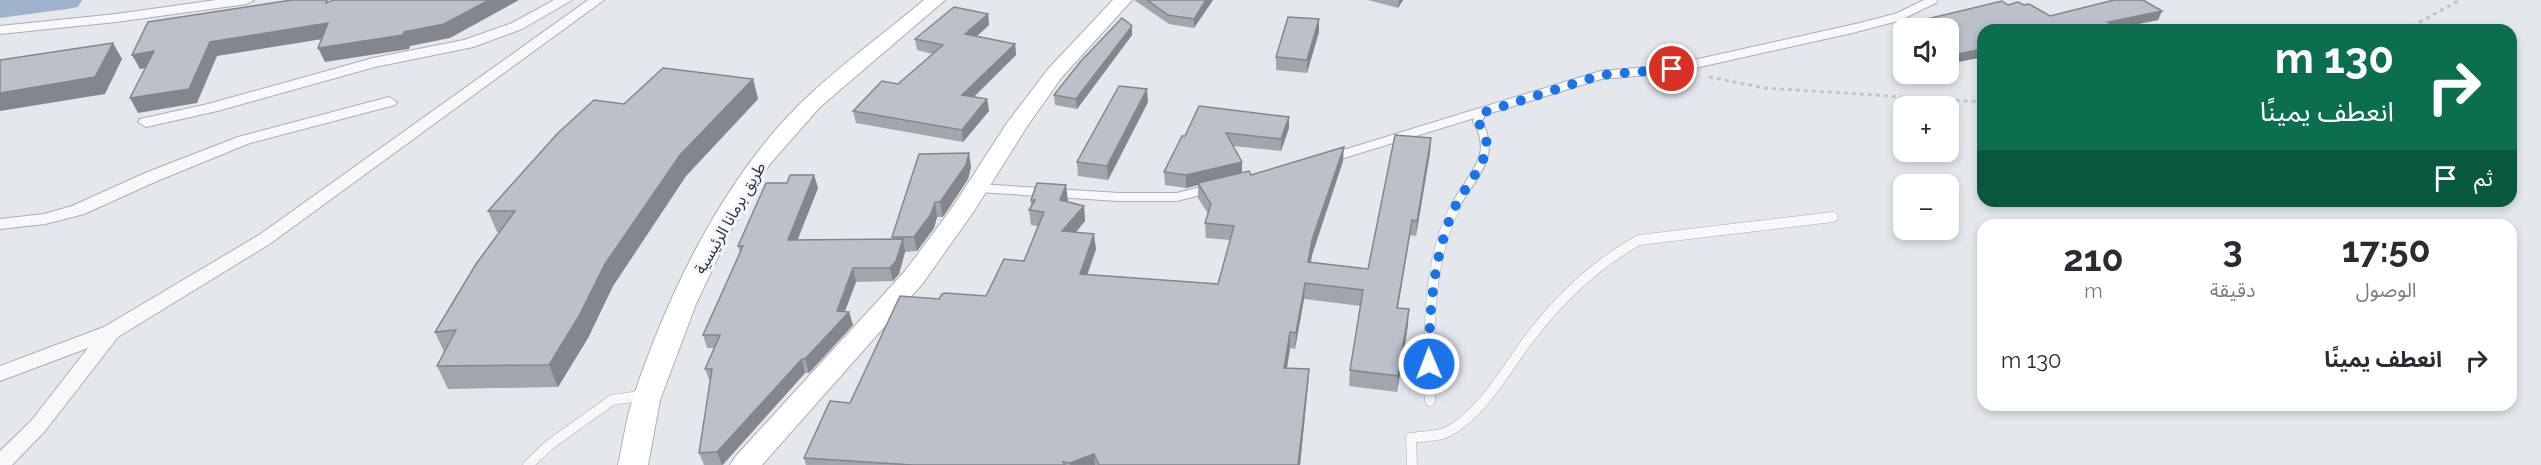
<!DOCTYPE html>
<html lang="ar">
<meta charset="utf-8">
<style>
:root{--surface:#fff;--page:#f7f7f7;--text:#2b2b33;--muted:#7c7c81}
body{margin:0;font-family:Raleway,"Noto Sans Arabic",sans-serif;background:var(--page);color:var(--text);direction:rtl;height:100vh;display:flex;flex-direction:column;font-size:22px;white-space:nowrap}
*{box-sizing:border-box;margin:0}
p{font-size:20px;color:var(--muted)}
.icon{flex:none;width:33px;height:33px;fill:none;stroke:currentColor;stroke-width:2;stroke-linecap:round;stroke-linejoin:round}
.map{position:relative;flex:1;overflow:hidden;direction:ltr}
.sheet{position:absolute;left:1977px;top:219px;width:540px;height:192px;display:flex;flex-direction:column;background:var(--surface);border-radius:18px;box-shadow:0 3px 9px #0003;direction:rtl}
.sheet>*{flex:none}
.guide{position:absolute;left:1977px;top:24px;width:540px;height:183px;border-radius:18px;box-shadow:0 3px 9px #0003;direction:rtl;background:#0b6e4f;color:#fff;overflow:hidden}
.controls{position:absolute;left:1893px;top:18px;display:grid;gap:12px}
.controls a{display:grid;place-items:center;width:66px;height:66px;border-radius:12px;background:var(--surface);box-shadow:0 3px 9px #0003;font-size:30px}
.pin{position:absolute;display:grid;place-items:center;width:51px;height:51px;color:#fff;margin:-26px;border:3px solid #fff;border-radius:50%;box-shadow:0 2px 6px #0007}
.me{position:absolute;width:66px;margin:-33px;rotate:359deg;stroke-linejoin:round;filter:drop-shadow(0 0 4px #0008)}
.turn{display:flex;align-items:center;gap:21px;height:126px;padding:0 24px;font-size:27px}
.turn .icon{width:78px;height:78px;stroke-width:2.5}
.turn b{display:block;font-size:42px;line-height:51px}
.then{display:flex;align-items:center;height:57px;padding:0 24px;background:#0003;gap:12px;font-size:22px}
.eta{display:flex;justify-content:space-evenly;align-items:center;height:102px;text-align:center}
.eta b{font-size:36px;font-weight:700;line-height:42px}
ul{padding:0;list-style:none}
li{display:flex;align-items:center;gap:18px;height:78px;padding:0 24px}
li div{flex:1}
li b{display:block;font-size:22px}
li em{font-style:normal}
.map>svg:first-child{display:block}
</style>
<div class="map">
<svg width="2541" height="465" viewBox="0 0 2541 465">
<rect width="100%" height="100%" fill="#e4e7ec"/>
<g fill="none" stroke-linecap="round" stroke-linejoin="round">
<!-- river -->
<path fill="#9fb4cc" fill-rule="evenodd" d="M0,0H82L78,7L67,9L0,18Z"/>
<!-- lane-far1 casing -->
<g stroke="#a9aeb7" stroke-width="10">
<path id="lane-far1" d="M1334,157L1601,75L1672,69L1856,28L1898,17L1933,0
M977,188L1119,197H1177L1208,189
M1454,208C1470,177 1499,157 1477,121L1482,113"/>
</g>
<!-- lane casing -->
<g stroke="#a9aeb7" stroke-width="11">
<path id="lane" d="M1430,401C1429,338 1426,265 1455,207
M528,465L548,446L612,400L646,395
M1412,465L1411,438C1424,436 1440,437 1451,430C1485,409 1505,371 1528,340C1559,299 1594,265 1639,240L1833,217"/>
</g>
<!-- street casing -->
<g stroke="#a9aeb7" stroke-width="2">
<path id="street" d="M216,0H254L247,4L116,22L0,34V26L116,14Z
M554,0H572L522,29L473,47L375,67L217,111L146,127L138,122L140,119L208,104L373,58L464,40L512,23Z
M588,0H604L271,243L118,337L45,431L12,465H0V451L31,421L88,348L0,381V366L104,327L259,235Z
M389,97L397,102L395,105L250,143L157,181L84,214L45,224L0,229V219L44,214L72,206L145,173L238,137Z"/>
</g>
<!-- secondary casing -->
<g stroke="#a9aeb7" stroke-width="2">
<path id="secondary" d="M924,0H945L820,107L769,165L730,232L696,304L660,400L648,465H618C623,443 626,420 633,398C668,293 724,176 806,98C843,63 885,33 924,0Z
M1113,0H1132L1062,77L1028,125L974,211L923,283L762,465H730L735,457L905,271L952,208L1007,123L1048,69Z"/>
</g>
<!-- path -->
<path stroke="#c2c5cb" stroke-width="3" stroke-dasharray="4 4" stroke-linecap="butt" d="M2405,30L2460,0
M1709,77L1765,88L1983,102"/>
<!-- lane-far1 -->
<use href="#lane-far1" stroke="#f7f8fa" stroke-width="8"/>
<!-- lane -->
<use href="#lane" stroke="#f7f8fa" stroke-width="10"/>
<!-- street -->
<use href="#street" fill="#f7f8fa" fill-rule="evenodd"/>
<!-- secondary -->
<use href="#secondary" fill="#fff" fill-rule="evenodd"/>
</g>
<!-- wall -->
<path fill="#a1a5ae" d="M1134,0H1213L1194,28L1169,24Z
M1368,0H1403L1398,8Z
M2008,5L2050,16L2162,11L2158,20L2119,28L1983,30V57L1948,64V28H1904V40L1896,34L1898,26Z
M988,14L989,25L977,36L1015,44L1016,55L974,97L987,99L989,111L963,142L856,123L853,111L898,84L933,54L917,50L915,39Z
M1319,19V32L1307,73L1276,70V57Z
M1132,26V35L1077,109L1055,105L1054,95Z
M753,79L758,99L686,176L613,286L588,338L558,387L448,389L437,366L444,352L435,332L499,232H497L488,211Z
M1148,102L1108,180L1078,176L1077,162Z
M1289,117V128L1281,151L1233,146L1242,172L1251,175L1343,161L1312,255L1311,262L1368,269L1431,138L1430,153L1416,236L1410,235L1398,308L1408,325L1397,392L1349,386L1350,370L1361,306L1304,299L1295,349L1290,348L1287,368L1309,369L1308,385L1300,465H806L804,458L939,299L986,296L1024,261L1038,226L1031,225L1029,210L1031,206V200H1068L1067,201L1084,206L1085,221L1075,232L1096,249L1087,275L1218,284L1230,240L1206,238L1205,223L1208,214L1198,198V185L1186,188L1165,185L1164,172L1185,136Z
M971,167L968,179L943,217H937L934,228L917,251L905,252L899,274L893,281L856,282L845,311L849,312L853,325L809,373H805L723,465H704L699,453L710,382L705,369L714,348H707L703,335L740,253L738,246L787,183L814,175L818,188L797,240L893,239L892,237Z"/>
<!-- shaded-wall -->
<path fill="#83868d" d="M489,0H519L450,38L410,46L409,49L325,62L318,48L404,32Z
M1206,0H1213L1194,28V19Z
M1399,0H1403L1398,8Z
M2162,11L2158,20L2108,30V22Z
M988,14L989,25L967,45L965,34Z
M1319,19V32L1307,73V60Z
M328,23L335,37L217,56L197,103L138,113L130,98L210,42Z
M1132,26V35L1077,109L1076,99Z
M113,43L122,59L105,94L0,111V93Z
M1015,44L1016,55L964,106L962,95Z
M1983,49V57L1948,64V56Z
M154,51L162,65L140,69L132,55Z
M753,79L758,99L686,176L613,286L588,338L558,387L549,365L605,264L680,155Z
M1147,89L1148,102L1108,180L1107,166Z
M987,99L989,111L963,142L962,130Z
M1289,117V128L1281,151V139Z
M1431,138L1430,153L1416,236L1417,221Z
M1344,147L1343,161L1312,255L1308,277V262L1312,240Z
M969,153L971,167L968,179L943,217L940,202Z
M1242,162V174L1186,188V175Z
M814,175L818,188L792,254L788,240Z
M1066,185L1068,200L1062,215L1060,200Z
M935,202L937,217L934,228L917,251L914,237Z
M1084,206L1085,221L1064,247L1062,231Z
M1412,220L1410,235L1395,323L1397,308Z
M1094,234L1096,249L1082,290L1080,274Z
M903,239L905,252L899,274L893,281L890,268Z
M853,268L856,282L842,319L849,312L853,325L809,373L805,359L837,311Z
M1305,283L1304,299L1295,349L1296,333Z
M1409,309L1408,325L1397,392L1398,376Z
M1290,332V348L1284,384V368Z
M802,359L805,373L722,465L717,452Z
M1309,369L1308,385L1300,465H1298Z
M1094,454L1095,465H1070V463Z"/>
<!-- building -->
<path fill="#bbc0ca" stroke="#83868d" stroke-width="1.5" d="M292,0H327L326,3L333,0H489L444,24L404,32L403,35L318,48L328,23L210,42L189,89L130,98L154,51L132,55L148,22Z
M1147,0H1206L1194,19L1168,15Z
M2114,0H2143L2162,11L2108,22L2122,30H1983V49L1948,56V28L1904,29L1898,26L2002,1L2008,5L2018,2L2024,5L2029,4L2050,16Z
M954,7L988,14L965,34L1015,44L962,95L987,99L962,130L853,111L882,81L898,84L943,45L915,39Z
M1288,17L1319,19L1307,60L1276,57Z
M1122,18L1132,26L1076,99L1054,95L1081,61Z
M113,43L95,77L0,93V60Z
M663,68L753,79L680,155L605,264L579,316L549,365L437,366L456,330L435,332L476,264L515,211H488L558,133L594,100L624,104Z
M1119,86L1147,89L1107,166L1077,162Z
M1199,106L1289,117L1281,139L1226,133L1242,162L1186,175L1164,172L1182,136H1185Z
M1395,135L1431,138L1417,221L1412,220L1397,308L1409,309L1398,376L1350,370L1363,290L1305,283L1296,333L1290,332L1284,368L1309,369L1298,465H1099L1094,454L1070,463L1063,462L1065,465H913L804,458L830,401L850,403L900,296L939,299L942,294L945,293L986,296L1004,259L1024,261L1044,212L1029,210L1035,200H1031L1037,183L1066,185L1060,200L1084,206L1062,231L1094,234L1080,274L1218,284L1234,226L1205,223L1211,204L1198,183L1249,171L1251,175L1344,147L1312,240L1308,262L1368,269Z
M969,153L966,165L940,202H935L931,214L914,237H892L919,154Z
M790,175H814L788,240L903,239L896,261L890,268H853L837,311L849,312L805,359H802L717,452L699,453L712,369H705L720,335H703L743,246H738L766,183H787Z"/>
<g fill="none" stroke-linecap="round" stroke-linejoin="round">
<!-- route -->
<path stroke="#1a73e8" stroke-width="10" stroke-dasharray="0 18" d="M1429,364C1429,313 1433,259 1453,211C1462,191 1481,171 1486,151C1489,140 1482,130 1478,121L1482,113L1601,75L1672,69"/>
</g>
<g text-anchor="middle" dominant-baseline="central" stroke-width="6" stroke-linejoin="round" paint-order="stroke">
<!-- street labels -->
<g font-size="16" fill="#2b3445" stroke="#f4f6f9">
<text transform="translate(730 218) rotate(-60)">طريق برمانا الرئيسية</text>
</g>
</g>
</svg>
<div class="controls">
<a><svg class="icon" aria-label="sound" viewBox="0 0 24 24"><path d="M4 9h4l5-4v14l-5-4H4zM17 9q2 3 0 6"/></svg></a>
<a>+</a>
<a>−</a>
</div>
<div class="pin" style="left:1672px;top:69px;background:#d93025"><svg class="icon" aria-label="arrive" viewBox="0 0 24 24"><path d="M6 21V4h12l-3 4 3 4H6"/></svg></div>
<svg class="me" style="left:1429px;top:364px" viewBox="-20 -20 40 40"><circle r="17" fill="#1a73e8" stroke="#fff" stroke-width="3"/><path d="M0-11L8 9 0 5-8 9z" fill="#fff"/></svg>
<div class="guide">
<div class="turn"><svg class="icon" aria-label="right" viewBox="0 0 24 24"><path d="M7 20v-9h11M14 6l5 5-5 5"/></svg><div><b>130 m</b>انعطف يمينًا</div></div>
<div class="then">ثم<svg class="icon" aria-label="arrive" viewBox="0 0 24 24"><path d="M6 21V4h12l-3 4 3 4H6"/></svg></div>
</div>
<section class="sheet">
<div class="eta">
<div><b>17:50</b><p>الوصول</p></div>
<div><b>3</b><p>دقيقة</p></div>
<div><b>210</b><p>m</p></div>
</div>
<ul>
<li><svg class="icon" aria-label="right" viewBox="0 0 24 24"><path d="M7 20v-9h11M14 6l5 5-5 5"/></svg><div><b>انعطف يمينًا</b></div><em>130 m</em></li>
</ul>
</section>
</div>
